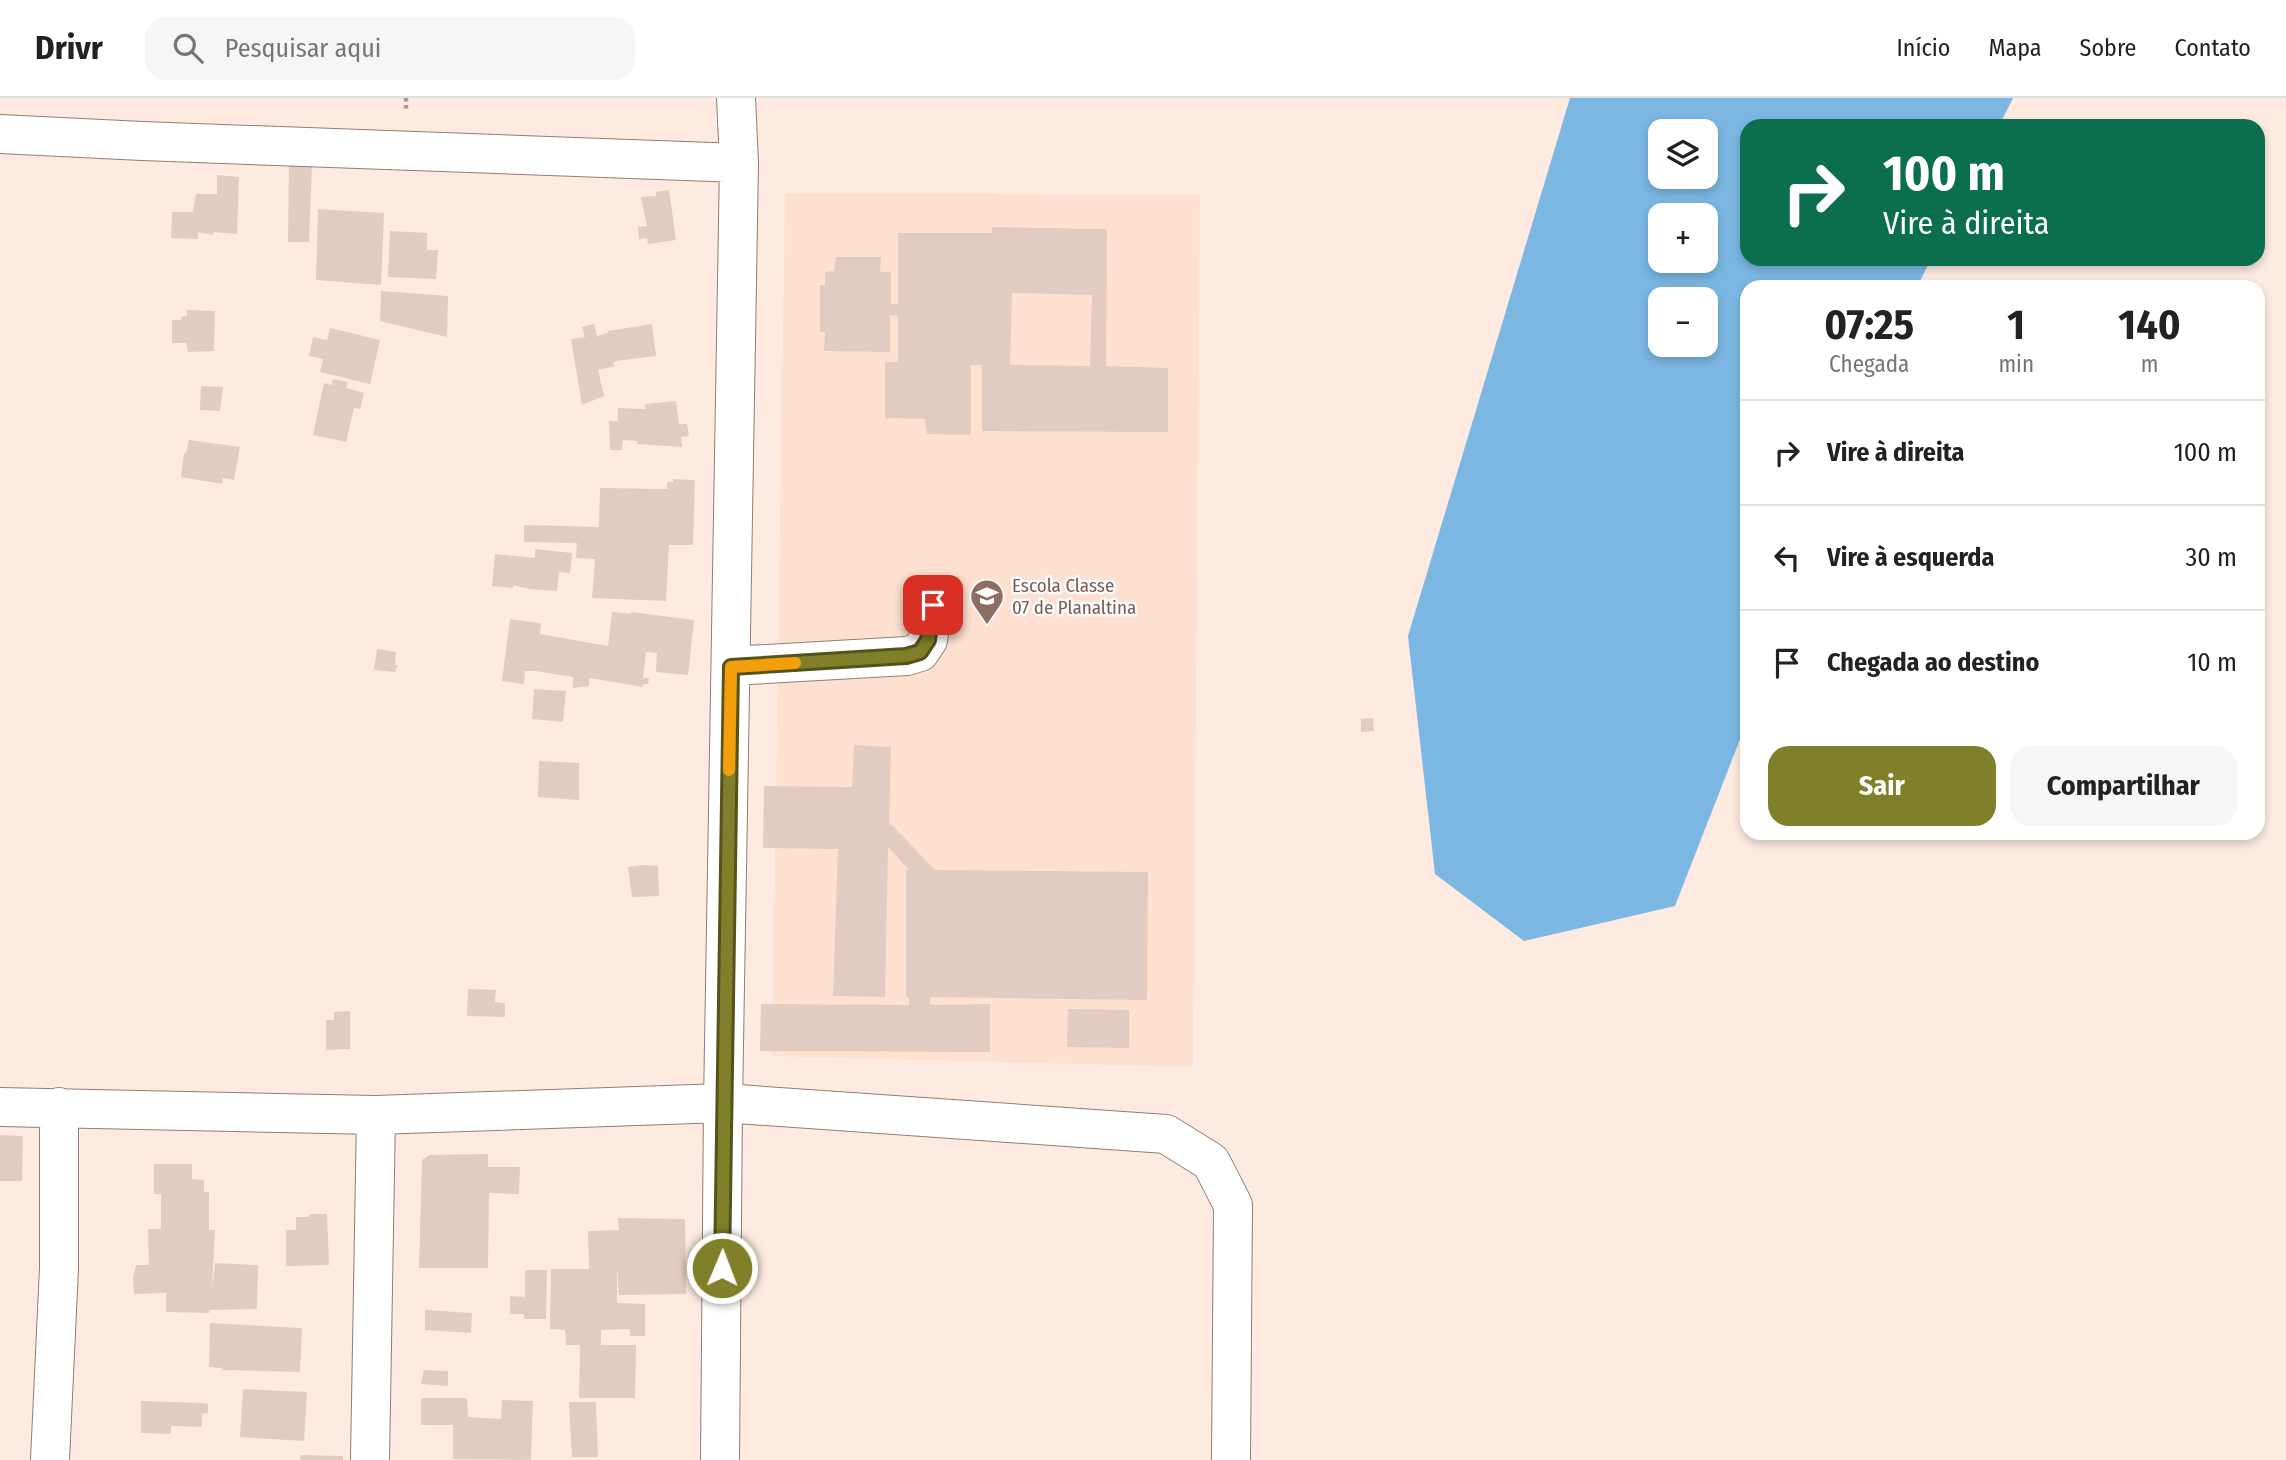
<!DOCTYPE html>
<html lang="pt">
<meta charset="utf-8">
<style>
:root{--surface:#fff;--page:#f6f6f6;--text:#222;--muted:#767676;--line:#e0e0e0;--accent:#7f8029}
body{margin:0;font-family:"Fira Sans Condensed",sans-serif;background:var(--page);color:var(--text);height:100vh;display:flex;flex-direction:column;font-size:26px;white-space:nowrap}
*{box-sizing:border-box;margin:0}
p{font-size:23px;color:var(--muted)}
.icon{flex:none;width:38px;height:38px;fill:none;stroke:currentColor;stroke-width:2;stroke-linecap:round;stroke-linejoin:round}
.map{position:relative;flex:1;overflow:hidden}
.side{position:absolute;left:1740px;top:182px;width:525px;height:560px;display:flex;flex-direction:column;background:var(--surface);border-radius:21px;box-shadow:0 4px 10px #0003}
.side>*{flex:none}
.top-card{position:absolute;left:1740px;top:21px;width:525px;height:147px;border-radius:21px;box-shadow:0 4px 10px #0003;background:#0b6e4f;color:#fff;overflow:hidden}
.controls{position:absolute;left:1648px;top:21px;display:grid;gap:14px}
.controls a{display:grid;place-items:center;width:70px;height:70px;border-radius:14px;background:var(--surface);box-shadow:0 4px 10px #0003;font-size:35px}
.pin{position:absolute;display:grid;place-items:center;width:60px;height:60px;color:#fff;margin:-30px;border-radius:14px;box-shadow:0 4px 10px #0006}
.me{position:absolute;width:77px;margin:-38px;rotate:1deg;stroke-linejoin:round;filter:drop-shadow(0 0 5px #0008)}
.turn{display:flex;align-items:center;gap:24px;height:147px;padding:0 28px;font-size:32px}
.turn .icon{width:91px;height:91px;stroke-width:2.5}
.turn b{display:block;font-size:49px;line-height:60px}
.eta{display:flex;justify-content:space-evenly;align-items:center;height:119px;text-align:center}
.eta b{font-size:42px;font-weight:700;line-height:49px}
.cta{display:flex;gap:14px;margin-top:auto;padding:14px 28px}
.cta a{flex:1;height:80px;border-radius:21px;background:var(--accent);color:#fff;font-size:28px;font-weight:700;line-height:80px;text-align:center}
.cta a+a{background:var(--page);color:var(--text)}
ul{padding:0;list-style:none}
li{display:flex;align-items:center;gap:21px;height:105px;padding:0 28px;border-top:2px solid var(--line)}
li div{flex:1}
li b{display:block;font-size:26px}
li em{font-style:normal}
header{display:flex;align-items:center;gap:42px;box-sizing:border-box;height:98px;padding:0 35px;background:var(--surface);border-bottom:2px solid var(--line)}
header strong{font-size:33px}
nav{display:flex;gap:38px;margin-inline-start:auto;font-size:24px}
.search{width:490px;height:63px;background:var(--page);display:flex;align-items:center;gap:18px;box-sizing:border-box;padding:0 24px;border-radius:21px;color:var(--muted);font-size:26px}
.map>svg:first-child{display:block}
</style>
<header>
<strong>Drivr</strong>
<div class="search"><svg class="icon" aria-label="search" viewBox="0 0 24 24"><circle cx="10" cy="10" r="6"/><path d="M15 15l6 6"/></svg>Pesquisar aqui</div>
<nav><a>Início</a><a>Mapa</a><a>Sobre</a><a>Contato</a></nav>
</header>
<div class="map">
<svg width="2286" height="1362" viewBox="0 0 2286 1362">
<rect width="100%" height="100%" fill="#fdebe1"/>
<!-- built -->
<path fill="#fee0d0" d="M785,95L1200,97L1193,969L772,958Z"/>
<!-- water -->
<path fill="#7bb7e2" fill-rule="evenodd" d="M1570,0H2013L1999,28H1746V161H1931L1917,189H1746V626L1675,808L1524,843L1435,776L1408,538ZM1661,33H1706V79H1661ZM1661,117H1706V163H1661ZM1661,201H1706V247H1661Z"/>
<!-- building -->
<path fill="#e2cbc0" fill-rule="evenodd" d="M289,65L312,66L309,144H288Z
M217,77L239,79L237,136L213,134V137L198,134V141L171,140L172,114H193L196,96H217Z
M669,92L676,142L648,146L647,140L639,141L638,129L647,128L641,99L656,98V94Z
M318,111L384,115L381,187L316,182Z
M992,129L1107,131L1106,268L1168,270V334L982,333V267H971V337L927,336L925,321L885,320V264H898V218L890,217V254L824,253L825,234H820V187H825V174L834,173L836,159H881L880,174H891V206H898V135H992ZM1012,195L1092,197L1090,268L1010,267Z
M390,133L427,135V152H438L436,181L388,179Z
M381,193L448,198L447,239L380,223Z
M187,212L215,213L214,253L188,254L186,245H172V222H181V219L187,218Z
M594,226L597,238L608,235V233L652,226L656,258L616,263L613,265L615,268L598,272L604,298L582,307L571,241L585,239L582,229Z
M330,230L380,242L370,286L320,274L323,261L309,258L313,239L327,242Z
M333,281L348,284L346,290L364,295L360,311L354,310L346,344L313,337L324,285L332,287Z
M201,288L223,289L220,313L200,312Z
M676,303L679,326H687L689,338L681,339L682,349L637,346V343L623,342L622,352H610L609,323H618V310L646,311L645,306Z
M189,342L240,349L234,382L223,380L222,386L181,379L184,355H186Z
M673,381L695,382L693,447H669L666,503L592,500L595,461L576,460L577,445L524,444V427L599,429L600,390L667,391V384H673Z
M535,451L572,455L570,475L559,474L557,493L530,491L513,487V490L492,488L495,456L535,460Z
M612,514L631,516V514L694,522L688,577L656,574L657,555L646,554L643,580H649L648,586H643V589L589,580V588L573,590V579L535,573H525L524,586L502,583L510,521L539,525L541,526L540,536L608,548Z
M377,551L396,554L395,567H398L395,574L374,572Z
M534,591L566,593L563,624L532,621Z
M1373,620L1374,633L1361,634V621Z
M854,647L891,649L889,724L935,772L1148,774L1147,902L930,899V907L990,906V954L760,953L761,906L909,907V900L906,899V772H909L888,749L885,899L833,898L838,751L763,750L764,688L852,689Z
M539,663L579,665V702L538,699Z
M643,767L658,768L659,798L632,799L628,769Z
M468,891L496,892L495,904L505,905V919L467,918Z
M1068,911L1129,912V950L1067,949Z
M350,913V951L326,952V922H334V914Z
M0,1037L23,1038L22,1083H0Z
M488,1056V1069H520L519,1096L489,1095L488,1170H419L422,1062L429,1057Z
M154,1066H192V1081L204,1082V1094H209V1132H215L212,1189L215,1165L258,1167L257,1211L210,1212L209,1215L166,1214V1195L134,1196L133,1180L136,1167H149L148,1131H161V1096H154Z
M309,1116H327L329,1167L286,1168V1132H296V1119H309Z
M618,1120L685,1121L686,1196L619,1197L617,1171V1205L645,1206V1238H630V1231L601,1232V1247H636L635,1300H579L580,1247H566L565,1232L550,1231L551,1171H589L588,1133L619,1132Z
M525,1172H547L546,1221H524V1216H510V1198L525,1199Z
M425,1212L472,1215L471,1235L425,1232Z
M210,1225L302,1230L300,1274L222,1272V1270L209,1269Z
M424,1272L448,1273V1288L421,1286Z
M243,1291L307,1294L304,1343L240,1339Z
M421,1300H467L468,1319L501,1321L502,1302L533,1303L531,1362L453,1361V1327H421Z
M141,1303L202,1305L208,1306V1315L202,1316V1329L171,1328V1336L141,1335Z
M569,1304H596L598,1359H572Z
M301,1357L343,1358V1362H300Z"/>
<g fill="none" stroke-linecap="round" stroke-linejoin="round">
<!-- minor casing -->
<g stroke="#917d72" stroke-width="40">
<path id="minor" d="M0,36L142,43L739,65
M731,568L907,558L920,554L928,542L933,507
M0,1009L376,1017L723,1005L1166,1036L1211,1064L1233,1107L1231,1362
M50,1362L59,1170V1009
M370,1362L376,1017
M720,1362L723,1005L739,65L736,0"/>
</g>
<!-- path -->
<path stroke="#a5978f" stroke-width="4.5" stroke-dasharray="3.5 3.5" stroke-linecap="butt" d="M406,0V13"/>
<!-- minor -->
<use href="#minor" stroke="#fff" stroke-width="38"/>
</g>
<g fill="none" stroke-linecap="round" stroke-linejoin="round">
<!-- route casing -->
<g stroke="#53531b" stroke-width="18">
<path id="route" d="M722,1170L731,569L906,558L920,554L928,542L933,507"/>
</g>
<!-- route -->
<use href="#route" stroke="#7f8029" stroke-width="12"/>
<!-- slow -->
<path stroke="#f59e0b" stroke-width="12" d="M729,672L731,569L795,565"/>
</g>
<!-- icons -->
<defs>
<g id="school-pin" transform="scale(1.75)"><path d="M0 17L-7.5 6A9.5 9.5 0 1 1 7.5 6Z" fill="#8d6e63" stroke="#fcfcfc"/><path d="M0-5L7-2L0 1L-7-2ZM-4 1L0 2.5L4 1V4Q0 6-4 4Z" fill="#fff"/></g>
</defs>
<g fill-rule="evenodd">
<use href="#school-pin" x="987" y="498"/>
</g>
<g text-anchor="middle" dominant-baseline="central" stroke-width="5" stroke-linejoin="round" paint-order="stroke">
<!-- education labels -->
<g font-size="19" fill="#785e54" stroke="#fcfcfc" text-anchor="start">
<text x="1012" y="487">Escola Classe<tspan x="1012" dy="22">07 de Planaltina</tspan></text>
</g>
</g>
</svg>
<div class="controls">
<a><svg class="icon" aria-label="layers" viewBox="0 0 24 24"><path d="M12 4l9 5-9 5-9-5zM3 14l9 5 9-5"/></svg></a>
<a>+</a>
<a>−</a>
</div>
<div class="pin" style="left:933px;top:507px;background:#d93025"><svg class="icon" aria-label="arrive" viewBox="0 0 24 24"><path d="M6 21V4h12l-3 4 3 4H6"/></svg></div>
<svg class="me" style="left:722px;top:1170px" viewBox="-20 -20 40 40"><circle r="17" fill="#7f8029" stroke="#fff" stroke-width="3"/><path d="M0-11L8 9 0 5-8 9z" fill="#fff"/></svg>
<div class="top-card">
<div class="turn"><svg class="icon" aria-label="right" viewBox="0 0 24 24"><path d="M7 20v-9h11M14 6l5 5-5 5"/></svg><div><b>100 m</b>Vire à direita</div></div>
</div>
<section class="side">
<div class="eta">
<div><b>07:25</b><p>Chegada</p></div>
<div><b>1</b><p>min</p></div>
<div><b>140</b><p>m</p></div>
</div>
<ul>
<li><svg class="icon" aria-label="right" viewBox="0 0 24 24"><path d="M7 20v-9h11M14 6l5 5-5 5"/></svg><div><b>Vire à direita</b></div><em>100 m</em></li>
<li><svg class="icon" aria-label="left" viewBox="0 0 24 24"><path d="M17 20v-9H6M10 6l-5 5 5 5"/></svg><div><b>Vire à esquerda</b></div><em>30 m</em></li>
<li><svg class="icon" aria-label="arrive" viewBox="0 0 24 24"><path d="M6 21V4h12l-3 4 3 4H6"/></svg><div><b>Chegada ao destino</b></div><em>10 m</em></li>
</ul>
<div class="cta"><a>Sair</a><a>Compartilhar</a></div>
</section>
</div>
